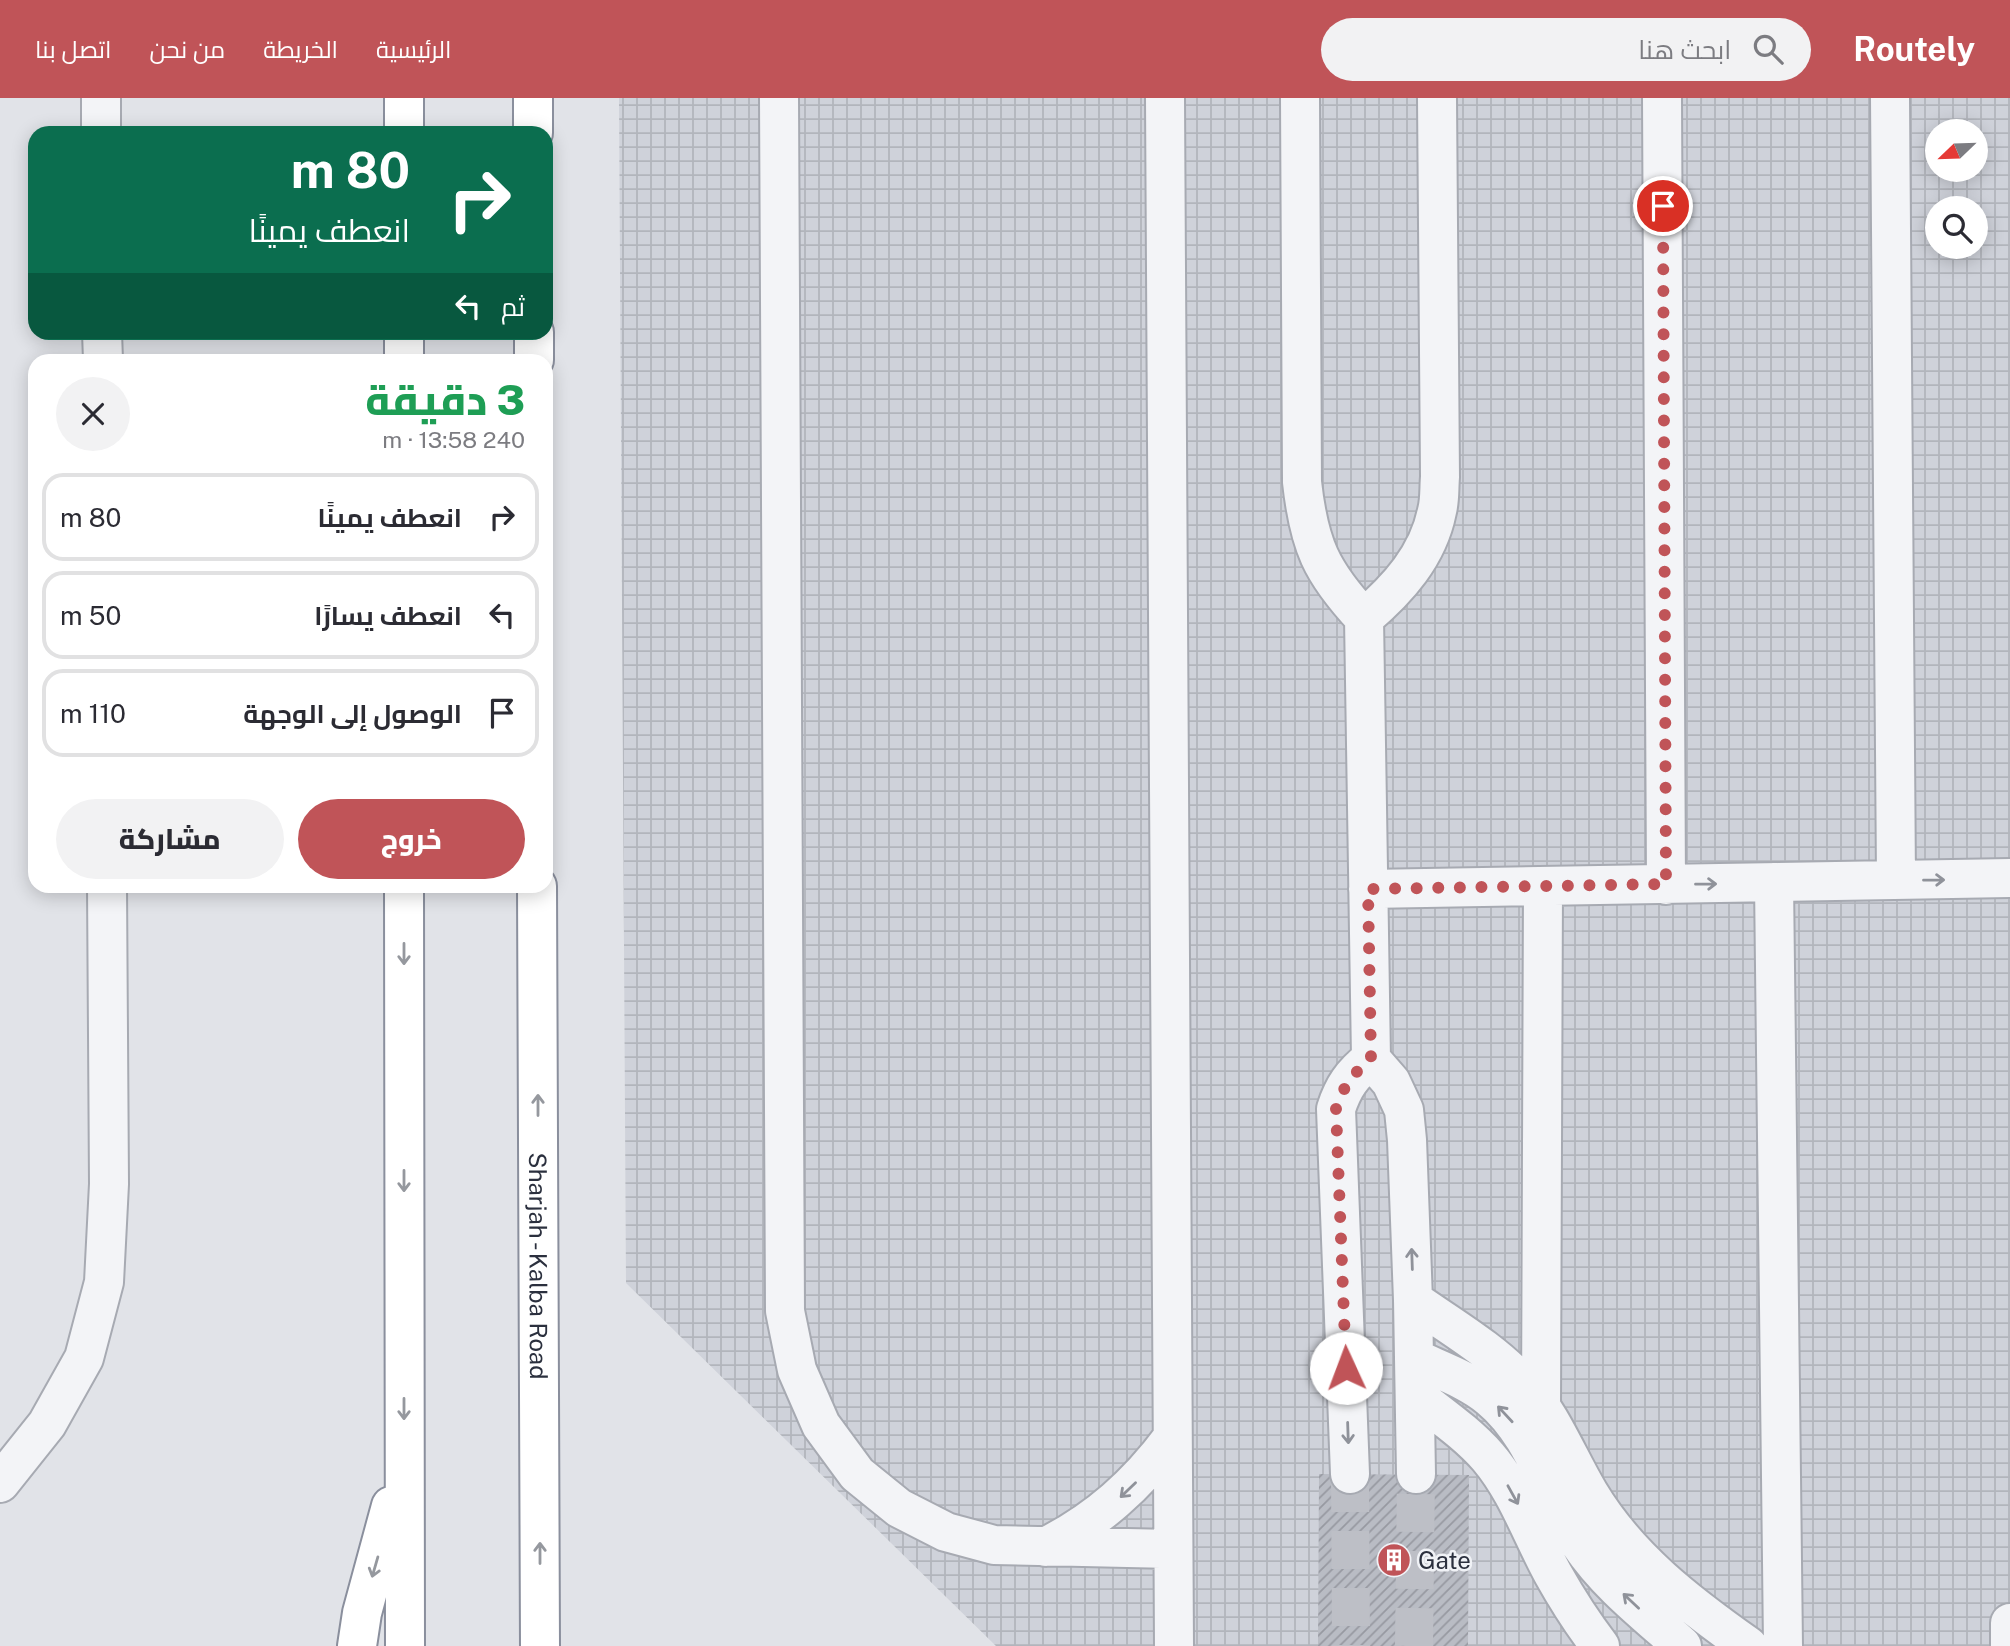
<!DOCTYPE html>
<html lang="ar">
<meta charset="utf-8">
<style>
:root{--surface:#fff;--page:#f2f2f3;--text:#2b2b33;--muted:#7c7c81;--line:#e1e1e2;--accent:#c05458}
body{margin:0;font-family:"Public Sans",Cairo,sans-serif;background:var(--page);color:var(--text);direction:rtl;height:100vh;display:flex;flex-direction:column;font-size:26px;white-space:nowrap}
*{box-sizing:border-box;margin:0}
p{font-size:23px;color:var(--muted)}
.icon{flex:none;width:38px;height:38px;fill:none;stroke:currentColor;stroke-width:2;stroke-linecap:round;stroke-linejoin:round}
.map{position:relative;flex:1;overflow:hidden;direction:ltr}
.drawer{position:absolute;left:28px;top:256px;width:525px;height:539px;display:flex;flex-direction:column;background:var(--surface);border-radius:21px;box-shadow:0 4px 18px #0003;direction:rtl}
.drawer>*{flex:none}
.top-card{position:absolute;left:28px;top:28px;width:525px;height:214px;border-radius:21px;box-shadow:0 4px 18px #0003;direction:rtl;background:#0b6e4f;color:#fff;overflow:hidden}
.needle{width:46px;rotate:247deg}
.controls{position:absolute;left:1925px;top:21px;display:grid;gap:14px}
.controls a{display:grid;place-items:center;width:63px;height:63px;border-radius:50%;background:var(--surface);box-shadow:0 4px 18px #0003;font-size:35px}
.pin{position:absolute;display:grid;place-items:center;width:60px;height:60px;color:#fff;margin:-30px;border:4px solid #fff;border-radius:50%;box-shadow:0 2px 7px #0007}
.me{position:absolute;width:77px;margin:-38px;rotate:358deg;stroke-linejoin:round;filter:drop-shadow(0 0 5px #0008)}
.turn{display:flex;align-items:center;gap:24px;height:147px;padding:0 28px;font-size:32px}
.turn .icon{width:91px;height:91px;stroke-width:2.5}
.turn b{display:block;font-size:49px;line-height:60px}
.then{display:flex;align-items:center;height:66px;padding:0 28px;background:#0003;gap:14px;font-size:26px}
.round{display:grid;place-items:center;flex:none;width:74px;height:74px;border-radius:37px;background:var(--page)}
.headline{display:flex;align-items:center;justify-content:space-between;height:119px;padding:0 28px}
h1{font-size:42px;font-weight:800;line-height:52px;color:#1e9e55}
.button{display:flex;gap:14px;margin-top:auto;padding:14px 28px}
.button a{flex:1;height:80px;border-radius:42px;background:var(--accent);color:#fff;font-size:28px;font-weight:800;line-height:80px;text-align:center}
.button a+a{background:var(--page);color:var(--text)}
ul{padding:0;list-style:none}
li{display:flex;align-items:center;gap:21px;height:88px;margin:0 14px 10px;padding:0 14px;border:4px solid var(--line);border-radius:21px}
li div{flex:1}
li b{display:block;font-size:26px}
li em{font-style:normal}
header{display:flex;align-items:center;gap:42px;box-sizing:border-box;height:98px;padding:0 35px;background:var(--accent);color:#fff}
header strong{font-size:33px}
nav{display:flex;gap:38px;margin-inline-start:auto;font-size:24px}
.search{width:490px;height:63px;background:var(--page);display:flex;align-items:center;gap:18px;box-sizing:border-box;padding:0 24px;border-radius:38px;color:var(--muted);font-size:26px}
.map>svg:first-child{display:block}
</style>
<header>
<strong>Routely</strong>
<div class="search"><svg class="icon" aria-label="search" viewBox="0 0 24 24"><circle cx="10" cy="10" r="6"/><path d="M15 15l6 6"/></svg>ابحث هنا</div>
<nav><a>الرئيسية</a><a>الخريطة</a><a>من نحن</a><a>اتصل بنا</a></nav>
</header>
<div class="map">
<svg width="2010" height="1548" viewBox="0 0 2010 1548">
<defs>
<pattern id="industrial-grid" width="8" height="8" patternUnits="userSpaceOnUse" patternTransform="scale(1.75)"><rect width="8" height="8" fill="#cfd2da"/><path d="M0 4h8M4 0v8" fill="none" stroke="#b2b5bc"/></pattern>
<pattern id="building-hatch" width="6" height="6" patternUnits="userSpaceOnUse" patternTransform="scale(1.75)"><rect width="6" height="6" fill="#b9bcc4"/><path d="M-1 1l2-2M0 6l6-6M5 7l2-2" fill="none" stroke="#9799a1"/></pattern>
</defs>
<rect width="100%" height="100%" fill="#e1e3e8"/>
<!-- industrial -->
<path fill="url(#industrial-grid)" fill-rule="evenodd" d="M619,0H2010V1548H996L626,1185ZM1937,33H1976V72H1937ZM1937,110H1976V149H1937Z"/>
<!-- building -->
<path fill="url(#building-hatch)" d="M1319,1376L1469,1377L1468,1548H1318Z"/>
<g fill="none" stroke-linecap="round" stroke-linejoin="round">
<!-- minor-tunnel -->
<path stroke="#bdbfc6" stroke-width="38" stroke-dasharray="38 19" stroke-linecap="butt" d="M1350,1376L1351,1548
M1414,1548L1416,1376"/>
<!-- minor casing -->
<g stroke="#a7aab2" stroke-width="42">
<path id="minor" d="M101,0V35
M779,0L785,1213L797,1272L821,1327L857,1376L899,1410L946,1434L994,1447L1172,1451
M1165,0L1174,1548
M1300,0L1302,384C1309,447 1321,474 1364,520L1371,961L1391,984L1404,1012L1407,1042L1413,1202L1416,1376
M1662,0L1666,787
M1890,0L1896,782
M102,234L103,262
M1364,520C1398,491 1428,458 1437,413C1440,402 1439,390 1440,379L1437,0
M1774,784L1783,1548
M1368,791L2010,780
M1413,1202C1450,1228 1492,1252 1523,1286C1552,1317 1567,1358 1589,1395C1628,1460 1687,1505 1748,1548
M1414,1260C1439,1272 1469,1282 1490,1300C1535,1337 1548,1398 1580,1446C1607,1486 1646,1516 1682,1548
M1415,1297C1440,1317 1467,1335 1488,1359C1517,1393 1532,1438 1553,1476C1567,1501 1583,1526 1600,1548
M1541,1309L1543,789
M1350,1376L1336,1011C1343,989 1352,976 1371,961
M0,1385L47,1326L84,1260L104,1184L109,1086L107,788
M1045,1449C1098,1422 1137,1387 1172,1340
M2010,1548V1525"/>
</g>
<!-- highway casing -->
<g stroke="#8a8f9d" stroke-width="42">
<g id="highway">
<path d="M533,0V35"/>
<path d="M404,35V0"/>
<path d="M534,234V262"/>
<path d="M404,262V234"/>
<path d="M404,788L405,1548"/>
<path id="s1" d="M537,788L540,1548"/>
<path d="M357,1548L362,1515L391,1408"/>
</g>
</g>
<!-- minor -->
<use href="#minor" stroke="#f3f4f7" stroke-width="38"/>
<!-- highway -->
<use href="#highway" stroke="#fff" stroke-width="38"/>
</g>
<!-- one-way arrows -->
<defs><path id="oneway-shaft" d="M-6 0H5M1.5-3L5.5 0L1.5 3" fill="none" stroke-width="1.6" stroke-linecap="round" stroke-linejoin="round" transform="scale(1.75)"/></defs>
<g stroke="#8f929a">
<use href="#oneway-shaft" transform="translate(1934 782) rotate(-1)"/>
<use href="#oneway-shaft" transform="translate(1706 786) rotate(-1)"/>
<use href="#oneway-shaft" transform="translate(1412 1161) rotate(-92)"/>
<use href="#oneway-shaft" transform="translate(1505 1316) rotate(-133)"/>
<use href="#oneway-shaft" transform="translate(1348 1335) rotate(88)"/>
<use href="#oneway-shaft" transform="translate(1128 1392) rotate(136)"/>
<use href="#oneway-shaft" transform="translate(1513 1397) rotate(61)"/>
<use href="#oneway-shaft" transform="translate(1631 1503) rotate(-137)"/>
</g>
<g stroke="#95989e">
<use href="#oneway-shaft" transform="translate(404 856) rotate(90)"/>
<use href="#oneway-shaft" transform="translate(538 1007) rotate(-90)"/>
<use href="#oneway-shaft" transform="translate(404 1083) rotate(90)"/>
<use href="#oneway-shaft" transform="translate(404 1311) rotate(90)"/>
<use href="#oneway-shaft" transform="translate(540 1455) rotate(-90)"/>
<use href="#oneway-shaft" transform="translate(375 1469) rotate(106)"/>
</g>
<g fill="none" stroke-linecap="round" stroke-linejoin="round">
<!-- route -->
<path stroke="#c05458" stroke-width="12" stroke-dasharray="0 21.6" d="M1346,1270L1336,1011C1343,989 1352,976 1371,961L1368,791L1666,786L1663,108"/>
</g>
<!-- icons -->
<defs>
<g id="building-disc" transform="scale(1.75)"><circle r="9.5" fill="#c05458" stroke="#f0f2f6"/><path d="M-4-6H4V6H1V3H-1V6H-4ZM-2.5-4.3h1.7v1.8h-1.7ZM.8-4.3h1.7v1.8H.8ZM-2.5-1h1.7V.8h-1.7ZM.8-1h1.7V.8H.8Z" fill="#fff"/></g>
</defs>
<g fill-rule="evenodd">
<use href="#building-disc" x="1394" y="1462"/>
</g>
<g text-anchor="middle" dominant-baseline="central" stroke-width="5" stroke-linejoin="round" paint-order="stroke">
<!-- street labels -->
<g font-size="24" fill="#2b303e" stroke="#f0f2f6">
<text stroke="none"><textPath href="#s1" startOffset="380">Sharjah - Kalba Road</textPath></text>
</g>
<!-- poi labels -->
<g font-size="24" fill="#2b303e" stroke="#f0f2f6" text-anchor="start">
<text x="1418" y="1462">Gate</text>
</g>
</g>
</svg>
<div class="controls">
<a><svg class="needle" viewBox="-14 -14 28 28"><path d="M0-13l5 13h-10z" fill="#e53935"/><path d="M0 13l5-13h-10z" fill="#7c7c81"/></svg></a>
<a><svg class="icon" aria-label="search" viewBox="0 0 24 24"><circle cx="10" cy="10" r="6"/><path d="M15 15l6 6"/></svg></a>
</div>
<div class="pin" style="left:1663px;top:108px;background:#d93025"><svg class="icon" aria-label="arrive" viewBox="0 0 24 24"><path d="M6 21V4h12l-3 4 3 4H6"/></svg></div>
<svg class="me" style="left:1346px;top:1270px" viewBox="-20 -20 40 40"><circle r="19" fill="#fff"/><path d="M0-13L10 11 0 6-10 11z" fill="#c05458"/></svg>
<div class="top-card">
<div class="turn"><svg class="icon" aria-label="right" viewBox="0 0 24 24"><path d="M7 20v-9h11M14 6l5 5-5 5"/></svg><div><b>80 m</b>انعطف يمينًا</div></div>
<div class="then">ثم<svg class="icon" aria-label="left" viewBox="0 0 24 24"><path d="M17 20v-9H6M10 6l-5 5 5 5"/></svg></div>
</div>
<section class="drawer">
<div class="headline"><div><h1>3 دقيقة</h1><p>240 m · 13:58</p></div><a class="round"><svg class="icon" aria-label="close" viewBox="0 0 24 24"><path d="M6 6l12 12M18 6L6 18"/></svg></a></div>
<ul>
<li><svg class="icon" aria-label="right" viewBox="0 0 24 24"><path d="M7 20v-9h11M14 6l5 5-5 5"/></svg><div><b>انعطف يمينًا</b></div><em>80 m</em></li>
<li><svg class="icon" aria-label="left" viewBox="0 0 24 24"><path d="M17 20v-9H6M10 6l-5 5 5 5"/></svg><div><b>انعطف يسارًا</b></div><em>50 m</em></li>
<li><svg class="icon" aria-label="arrive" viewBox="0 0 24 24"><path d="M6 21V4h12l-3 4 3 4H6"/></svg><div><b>الوصول إلى الوجهة</b></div><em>110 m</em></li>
</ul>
<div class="button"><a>خروج</a><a>مشاركة</a></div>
</section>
</div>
